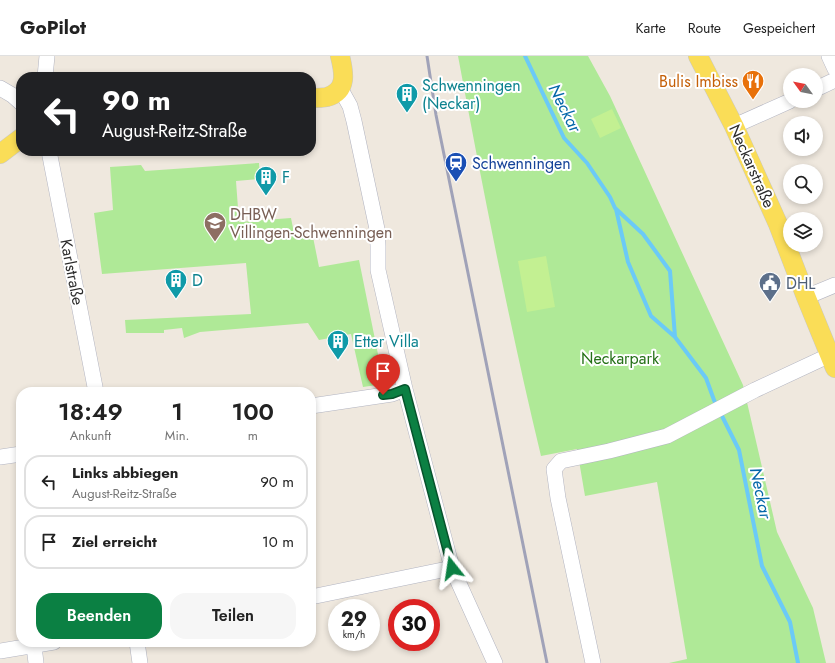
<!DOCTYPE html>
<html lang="de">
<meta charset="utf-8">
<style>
:root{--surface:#fff;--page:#f6f6f6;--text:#222;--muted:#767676;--line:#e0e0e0;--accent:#0b8043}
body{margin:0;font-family:Jost,sans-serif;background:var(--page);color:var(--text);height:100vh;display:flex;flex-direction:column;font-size:15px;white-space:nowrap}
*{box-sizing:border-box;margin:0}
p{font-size:13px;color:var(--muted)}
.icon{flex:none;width:22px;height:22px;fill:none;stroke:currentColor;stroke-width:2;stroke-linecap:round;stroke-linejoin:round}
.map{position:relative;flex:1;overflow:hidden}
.panel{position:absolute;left:16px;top:331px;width:300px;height:260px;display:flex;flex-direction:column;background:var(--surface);border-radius:16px;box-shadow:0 2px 6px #0003}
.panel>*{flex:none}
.banner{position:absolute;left:16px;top:16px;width:300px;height:84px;border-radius:16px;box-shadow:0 2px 6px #0003;background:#202124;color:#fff;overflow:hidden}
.needle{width:26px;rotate:303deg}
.buttons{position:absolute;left:783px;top:12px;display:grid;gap:8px}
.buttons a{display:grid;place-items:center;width:40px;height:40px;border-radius:50%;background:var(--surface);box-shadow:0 2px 6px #0003;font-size:20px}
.speed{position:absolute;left:328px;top:543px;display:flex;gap:8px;font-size:20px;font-weight:700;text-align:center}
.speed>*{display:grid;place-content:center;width:52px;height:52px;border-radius:50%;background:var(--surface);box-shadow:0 2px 6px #0003;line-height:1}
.speed small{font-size:10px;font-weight:400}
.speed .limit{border:6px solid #d22;background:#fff;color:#111}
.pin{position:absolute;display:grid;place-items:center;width:34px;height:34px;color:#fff;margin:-41px -17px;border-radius:50% 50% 50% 0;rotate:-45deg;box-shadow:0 0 4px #0007}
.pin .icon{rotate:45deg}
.me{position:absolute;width:44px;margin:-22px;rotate:345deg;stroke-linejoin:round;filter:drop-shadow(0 0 3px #0008)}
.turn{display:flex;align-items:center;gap:14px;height:84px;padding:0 20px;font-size:18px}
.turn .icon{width:52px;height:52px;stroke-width:2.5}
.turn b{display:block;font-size:28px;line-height:34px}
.eta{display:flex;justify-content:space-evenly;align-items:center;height:68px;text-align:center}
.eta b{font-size:24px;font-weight:600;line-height:28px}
.cta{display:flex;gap:8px;margin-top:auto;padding:8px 20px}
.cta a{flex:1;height:46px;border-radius:16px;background:var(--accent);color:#fff;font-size:16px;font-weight:600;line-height:46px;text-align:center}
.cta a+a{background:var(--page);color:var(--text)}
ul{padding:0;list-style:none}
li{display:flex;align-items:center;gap:12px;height:54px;margin:0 8px 6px;padding:0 12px;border:2px solid var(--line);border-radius:16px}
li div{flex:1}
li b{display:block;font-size:15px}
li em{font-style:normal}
header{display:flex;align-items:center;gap:24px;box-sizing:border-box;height:56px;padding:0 20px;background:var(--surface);border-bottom:1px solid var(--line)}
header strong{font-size:19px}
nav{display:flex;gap:22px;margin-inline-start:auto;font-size:14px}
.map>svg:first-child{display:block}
</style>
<header>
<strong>GoPilot</strong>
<nav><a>Karte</a><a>Route</a><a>Gespeichert</a></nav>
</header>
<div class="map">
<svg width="835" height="607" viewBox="0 0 835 607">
<rect width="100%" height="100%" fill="#efe8de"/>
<!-- green -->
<path fill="#afe997" d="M458,0H588L610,40L743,329L777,476L813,552L826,607H669L687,603L657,426L585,440L577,393L541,400C509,267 483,134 458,0Z
M259,107L260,123L236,125L239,166L291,162L295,182L313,181L319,211L359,204L384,328L363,331L351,278L319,284L308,267L200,276L184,282L182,272L164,274V277H126L125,264L251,258L246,207L102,218L94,157L113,154L110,111L141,109L145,115Z"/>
<!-- pitch -->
<path fill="#c3f092" d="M612,53L621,72L600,82L591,63Z
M546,200L555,251L527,256L518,205Z"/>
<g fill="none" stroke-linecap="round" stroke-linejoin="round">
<!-- stream -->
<path stroke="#6bcaf7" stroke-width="4" d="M525,0L564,82L587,107L610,141L615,152L643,178L670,215L675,281L706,322L714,344L739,394L762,510L790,566L798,607
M616,153L628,206L651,260L675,281"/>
<!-- minor casing -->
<g stroke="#b2b4c1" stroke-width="16">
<path id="minor" d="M829,0L835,13
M45,21L47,0
M0,32L12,39L21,47
M340,32L350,50L354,65L377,173L378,190V214L405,333L452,512L495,607
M816,33L835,24
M734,70L790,45
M49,95L96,336
M806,241L835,229
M311,350L392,338L405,333
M0,401L21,398
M311,541L452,512
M137,586L140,607
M34,590L36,607
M0,595L54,586
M593,607L558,442L554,413L561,405L609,395L667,380L755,334L830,299"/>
</g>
<!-- major casing -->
<g stroke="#c8c8c8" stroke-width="20">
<path id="major" d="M698,0L734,70L778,168L806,241L835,312
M311,42C316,42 322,42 327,41C348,35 344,16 340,0
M0,98L21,82"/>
</g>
<!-- minor -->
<use href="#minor" stroke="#fff" stroke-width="15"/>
<!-- major -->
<use href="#major" stroke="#fadd57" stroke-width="19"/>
<!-- rail -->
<path stroke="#a0a2b8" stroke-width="3" d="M427,0L436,59L547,607"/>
</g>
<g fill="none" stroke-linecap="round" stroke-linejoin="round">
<!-- route casing -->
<g stroke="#07532c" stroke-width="10">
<path id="route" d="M383,339L392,338L405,333L452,512"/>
</g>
<!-- route -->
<use href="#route" stroke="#0b8043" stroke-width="7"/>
</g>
<!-- icons -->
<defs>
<g id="restaurant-pin" transform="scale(1.15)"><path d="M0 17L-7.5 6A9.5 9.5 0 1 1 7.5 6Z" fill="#e8710a" stroke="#fff"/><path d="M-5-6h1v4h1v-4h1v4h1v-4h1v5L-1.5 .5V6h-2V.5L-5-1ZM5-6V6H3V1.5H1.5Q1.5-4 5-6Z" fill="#fff"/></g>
<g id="building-pin" transform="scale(1.15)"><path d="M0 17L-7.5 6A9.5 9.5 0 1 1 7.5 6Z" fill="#0f9aa8" stroke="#fff"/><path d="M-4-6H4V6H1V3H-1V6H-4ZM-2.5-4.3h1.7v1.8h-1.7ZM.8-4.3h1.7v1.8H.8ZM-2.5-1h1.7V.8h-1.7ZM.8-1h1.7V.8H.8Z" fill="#fff"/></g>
<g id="station-pin" transform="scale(1.15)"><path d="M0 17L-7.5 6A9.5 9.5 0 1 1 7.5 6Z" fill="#1a4fb4" stroke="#fff"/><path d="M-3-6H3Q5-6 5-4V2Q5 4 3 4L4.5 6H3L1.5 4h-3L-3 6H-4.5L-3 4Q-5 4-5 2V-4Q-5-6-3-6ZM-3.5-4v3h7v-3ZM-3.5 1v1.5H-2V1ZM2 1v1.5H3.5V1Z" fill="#fff"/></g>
<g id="university-pin" transform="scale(1.15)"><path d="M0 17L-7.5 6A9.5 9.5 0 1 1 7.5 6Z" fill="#8d6e63" stroke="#fff"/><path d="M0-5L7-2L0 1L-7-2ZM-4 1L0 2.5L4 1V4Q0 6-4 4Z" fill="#fff"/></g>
<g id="civic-pin" transform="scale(1.15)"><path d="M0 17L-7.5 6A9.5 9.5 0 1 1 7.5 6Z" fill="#5c6f8a" stroke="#fff"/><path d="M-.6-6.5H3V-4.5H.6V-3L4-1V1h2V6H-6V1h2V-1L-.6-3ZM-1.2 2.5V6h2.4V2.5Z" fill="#fff"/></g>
</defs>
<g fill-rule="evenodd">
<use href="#restaurant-pin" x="753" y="25"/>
<use href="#building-pin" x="407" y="38"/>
<use href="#station-pin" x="456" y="107"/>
<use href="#building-pin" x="266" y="121"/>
<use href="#university-pin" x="215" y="167"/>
<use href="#building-pin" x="176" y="224"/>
<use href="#civic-pin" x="770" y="227"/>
<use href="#building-pin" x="338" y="285"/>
</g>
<g text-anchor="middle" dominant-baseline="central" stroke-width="4" stroke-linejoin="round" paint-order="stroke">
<!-- food labels -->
<g font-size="16" fill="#c56008" stroke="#fff" text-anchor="end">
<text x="738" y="25">Bulis Imbiss</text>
</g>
<!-- culture labels -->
<g font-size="16" fill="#0d838f" stroke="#fff" text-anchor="start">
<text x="422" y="29">Schwenningen<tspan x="422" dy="18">(Neckar)</tspan></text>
<text x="282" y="121">F</text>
<text x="192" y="224">D</text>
<text x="354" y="285">Etter Villa</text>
</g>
<!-- transit labels -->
<g font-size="16" fill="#164399" stroke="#fff" text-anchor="start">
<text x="472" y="107">Schwenningen</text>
</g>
<!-- street labels -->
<g font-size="16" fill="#2c2c2c" stroke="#fff">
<text transform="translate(752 110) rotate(66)">Neckarstraße</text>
<text transform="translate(72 216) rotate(79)">Karlstraße</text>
</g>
<!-- education labels -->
<g font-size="16" fill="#785e54" stroke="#fff" text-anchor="start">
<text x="230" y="158">DHBW<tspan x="230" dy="18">Villingen-Schwenningen</tspan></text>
</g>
<!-- service labels -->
<g font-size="16" fill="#4e5e75" stroke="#fff" text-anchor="start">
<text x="786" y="227">DHL</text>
</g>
<!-- park labels -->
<g font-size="16" fill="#247016" stroke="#fff">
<text x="620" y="302">Neckarpark</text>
</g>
<!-- water labels -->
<g font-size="17" font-style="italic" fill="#0467a9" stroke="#fff">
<text transform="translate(565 52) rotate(63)">Neckar</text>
<text transform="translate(761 437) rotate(78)">Neckar</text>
</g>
</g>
</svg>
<div class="buttons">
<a><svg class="needle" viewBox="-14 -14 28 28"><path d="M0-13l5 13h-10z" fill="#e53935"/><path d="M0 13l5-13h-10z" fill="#767676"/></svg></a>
<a><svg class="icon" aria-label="sound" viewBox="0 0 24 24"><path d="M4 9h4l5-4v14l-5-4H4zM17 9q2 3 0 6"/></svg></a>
<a><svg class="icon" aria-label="search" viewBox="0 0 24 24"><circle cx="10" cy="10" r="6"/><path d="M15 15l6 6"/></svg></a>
<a><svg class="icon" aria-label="layers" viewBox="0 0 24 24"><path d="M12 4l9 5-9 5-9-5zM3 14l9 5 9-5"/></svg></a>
</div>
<div class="speed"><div>29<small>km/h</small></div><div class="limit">30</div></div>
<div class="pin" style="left:383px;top:339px;background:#d93025"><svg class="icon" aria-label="arrive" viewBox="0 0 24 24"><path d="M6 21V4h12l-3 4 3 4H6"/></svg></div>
<svg class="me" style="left:452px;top:512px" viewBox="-20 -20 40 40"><path d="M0-17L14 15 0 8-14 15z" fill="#0b8043" stroke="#fff" stroke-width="4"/></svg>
<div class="banner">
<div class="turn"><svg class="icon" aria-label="left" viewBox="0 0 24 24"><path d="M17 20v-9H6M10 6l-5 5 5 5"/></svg><div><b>90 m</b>August-Reitz-Straße</div></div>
</div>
<section class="panel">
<div class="eta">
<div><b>18:49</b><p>Ankunft</p></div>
<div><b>1</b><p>Min.</p></div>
<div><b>100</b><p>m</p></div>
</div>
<ul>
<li><svg class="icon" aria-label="left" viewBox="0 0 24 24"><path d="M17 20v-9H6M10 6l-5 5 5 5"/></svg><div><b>Links abbiegen</b><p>August-Reitz-Straße</p></div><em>90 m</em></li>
<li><svg class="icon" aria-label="arrive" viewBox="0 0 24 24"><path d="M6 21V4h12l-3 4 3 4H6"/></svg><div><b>Ziel erreicht</b></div><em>10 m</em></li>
</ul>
<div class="cta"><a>Beenden</a><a>Teilen</a></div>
</section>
</div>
